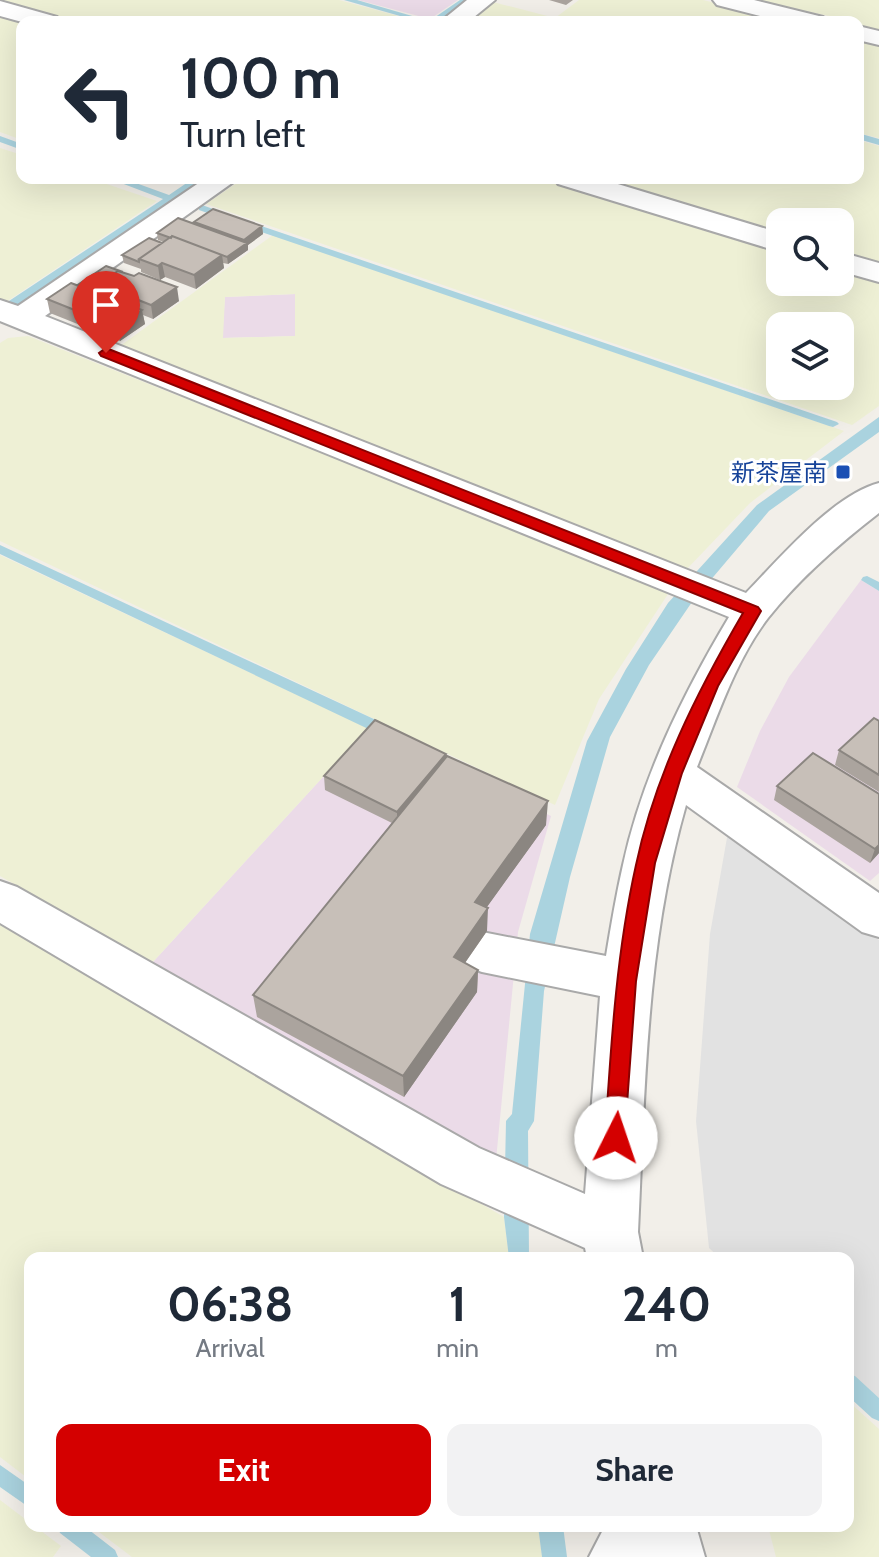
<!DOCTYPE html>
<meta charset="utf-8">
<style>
:root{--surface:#fff;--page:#f2f2f3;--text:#1f2937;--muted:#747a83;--accent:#d40000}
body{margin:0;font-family:Cabin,"Noto Sans JP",sans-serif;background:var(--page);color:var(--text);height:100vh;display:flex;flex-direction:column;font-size:30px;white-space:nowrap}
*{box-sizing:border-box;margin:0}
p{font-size:26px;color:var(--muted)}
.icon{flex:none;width:44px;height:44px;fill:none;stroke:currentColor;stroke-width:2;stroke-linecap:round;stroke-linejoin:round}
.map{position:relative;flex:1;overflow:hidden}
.sheet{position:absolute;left:24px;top:1252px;width:830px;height:280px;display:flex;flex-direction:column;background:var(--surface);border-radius:16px;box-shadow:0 8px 32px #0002}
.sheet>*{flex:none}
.banner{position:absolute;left:16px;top:16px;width:848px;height:168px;border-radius:16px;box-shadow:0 8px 32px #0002;background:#fff;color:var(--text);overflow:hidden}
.buttons{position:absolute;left:766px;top:208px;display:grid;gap:16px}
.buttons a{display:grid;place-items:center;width:88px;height:88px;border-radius:16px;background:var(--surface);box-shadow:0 8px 32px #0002;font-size:40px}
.pin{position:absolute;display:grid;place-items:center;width:68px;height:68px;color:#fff;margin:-82px -34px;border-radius:50% 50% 50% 0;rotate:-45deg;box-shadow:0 0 8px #0007}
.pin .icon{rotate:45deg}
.me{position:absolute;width:88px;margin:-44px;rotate:4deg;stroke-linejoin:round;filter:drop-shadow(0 0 6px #0008)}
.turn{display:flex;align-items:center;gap:28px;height:168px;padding:0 32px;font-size:36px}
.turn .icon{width:104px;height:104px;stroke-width:2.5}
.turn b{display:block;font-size:56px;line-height:68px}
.eta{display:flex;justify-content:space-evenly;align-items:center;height:136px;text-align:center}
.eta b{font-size:48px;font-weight:700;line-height:56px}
.cta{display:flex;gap:16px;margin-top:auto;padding:16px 32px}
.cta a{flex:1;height:92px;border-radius:16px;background:var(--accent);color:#fff;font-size:32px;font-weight:700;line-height:92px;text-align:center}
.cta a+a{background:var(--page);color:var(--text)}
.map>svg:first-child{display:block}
</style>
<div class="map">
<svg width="879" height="1557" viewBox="0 0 879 1557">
<rect width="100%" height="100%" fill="#f2efe9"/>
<!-- industrial -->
<path fill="#ebdbe8" d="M358,0H458L430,19Z
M296,294V336L222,338L225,297Z
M861,580L879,591V873L870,881L737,787L760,731L789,677Z
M368,728L551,816L518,932L496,1160L152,963Z"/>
<!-- farmland -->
<path fill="#eef0d5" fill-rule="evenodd" d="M0,0H339L421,22H71Z
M579,0H703L793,22H466L493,2L555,18Z
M753,0H879V30L858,25V22Z
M0,14L22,22V140L0,132Z
M858,38L879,43V138L858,133Z
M858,140L879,146V263L840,252V222H780V234L593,178H858Z
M0,148L22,155V178H89L157,201L6,302L0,300Z
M244,178H540L780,251V282H840V270L879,282V406L852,425L206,204ZM780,326H840V386H780Z
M273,235L844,431L750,503L686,570L120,346ZM295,294V336L223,338L225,297Z
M28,336L670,591L599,699L555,805L0,541V343L8,338Z
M0,555L368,728L152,963L0,876Z
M0,925L504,1217L509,1258H30V1480L0,1457Z
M848,1401L879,1429V1557H776L768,1526H848Z
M0,1500L61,1546L53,1557H0Z
M91,1526H538L542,1557H132Z"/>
<!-- parking -->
<path fill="#e2e2e2" d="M728,832L879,940V1398L848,1371V1258H720L709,1248L696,1121L710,934Z"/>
<!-- water -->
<path fill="#aad3df" d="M879,417V432L769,511L692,602L649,665L610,737L570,877L544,991L534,1121L528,1131L529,1258H509L504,1217L506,1121L512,1114L530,934L587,741L626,669L668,603L757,505Z
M538,1526H563L567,1557H542Z"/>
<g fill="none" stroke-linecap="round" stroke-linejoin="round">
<!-- stream -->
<path fill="#aad3df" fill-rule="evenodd" d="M344,0H357L426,20L421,22Z
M460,0H469L437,22H428Z
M858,133L879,139V145L858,139Z
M0,136L22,144V150L0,142Z
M108,178H122L169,195L194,178H205L17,305H9V301L163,199Z
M202,205L230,215L232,217L227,220L199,210V206Z
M247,221L837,422L839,424L833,427L829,426L244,226V222Z
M0,545L391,727L393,731L391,735H381L0,554Z
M867,576L879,582V591L861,580L863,577Z
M848,1374L855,1376L879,1398V1421L872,1418L848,1396Z
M0,1465L30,1486V1508L0,1487Z
M57,1526H84L115,1550L118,1557H91L60,1533Z"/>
<!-- minor casing -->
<g stroke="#a9a9a9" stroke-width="4">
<path id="minor" d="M467,0H495L468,22H440Z
M713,0H754L823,17L826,22H784L717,5Z
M0,1L57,17L60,22H22L0,16Z
M858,26L879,31V45L858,40Z
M206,178H239L45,316L746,593C779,559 833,495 879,483V513C839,544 800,578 768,618C735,661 717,718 697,767L879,893V937L862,932L686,805C646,944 645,1088 638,1232L643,1258H587L585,1248L441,1184L0,923V881L17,887L479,1148L585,1194L600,996L482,972L465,966L458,952L465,938L482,932L606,956C611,926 616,895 623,865C642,777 683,694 729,617L0,321V300L18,306Z
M554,178H598L780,233V252L558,184Z
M840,252L879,263V282L840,271Z
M605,1526H696L705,1557H589Z"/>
</g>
<!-- minor -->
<use href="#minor" fill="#fff" fill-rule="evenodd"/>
</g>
<!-- wall -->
<path fill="#aba49e" d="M549,0H573L566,5Z
M194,222L262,226L263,234L248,245V250L228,264L223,263L224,268L196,289L165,277L160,280L141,272V269L124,263L122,255L164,242L158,240L157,233L194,224Z
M106,266L179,301L153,319L143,315L145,324L120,341L50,313L47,299L79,286Z
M879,721V792L835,765L839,750Z
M446,757L546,825L486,908L487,931L465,963L478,970L477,992L404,1097L257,1017L253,995L392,823L325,790L324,776Z
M777,786L879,794V853L870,863L774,800Z"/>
<!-- shaded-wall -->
<path fill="#8b8681" d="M262,226L263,234L248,245V250L228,264L227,257L244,245V240Z
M222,255L224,268L196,289L194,275Z
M162,263L165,277L160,280L158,266Z
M177,287L179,301L153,319L151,305Z
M142,310L145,324L120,341L117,327Z
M446,754V768L397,826V812Z
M548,801L546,825L474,925L475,902Z
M879,845V853L870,863L875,849Z
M488,908L487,931L453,980L454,957Z
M478,970L477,992L404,1097L403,1076Z"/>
<!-- building -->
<path fill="#c7bfb8" stroke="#8b8681" stroke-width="2" d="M213,209L262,226L244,240L194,222Z
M178,218L247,243L227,257L172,236L171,238L157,233Z
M172,236L222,255L194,275L162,263L158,266L139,259Z
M149,238L162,243L139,259V262L122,255Z
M106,266L123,272L118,271L98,284L99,289L96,291L79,284Z
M118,271L134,276L139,273L177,287L151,305L98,284Z
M71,283L142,310L117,327L47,299Z
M874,718L879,721V775L839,750Z
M375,720L446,754L397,812L324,776Z
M813,753L879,794V845L875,849L777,786Z
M447,756L548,801L475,902L488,908L454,957L478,970L403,1076L253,995Z"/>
<!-- route -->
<path fill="#d40000" stroke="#8a0000" stroke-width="2" d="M106,348L758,607L761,611L718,686L682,773L655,863L636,981L624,1145L616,1148L608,1145L605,1138C611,1046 616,955 636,865C655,775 697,692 743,613L101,356L99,353Z"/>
<!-- markers -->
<rect fill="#1a4fb4" stroke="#fff" stroke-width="3" x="835" y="464" width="16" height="16" rx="4"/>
<g text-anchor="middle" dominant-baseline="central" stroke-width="6" stroke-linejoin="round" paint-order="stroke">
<!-- transit labels -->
<g font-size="24" fill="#164399" stroke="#fff" text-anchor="end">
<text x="827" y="472">新茶屋南</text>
</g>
</g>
</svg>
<div class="buttons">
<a><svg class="icon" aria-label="search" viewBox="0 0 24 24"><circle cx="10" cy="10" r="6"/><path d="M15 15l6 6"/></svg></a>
<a><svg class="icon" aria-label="layers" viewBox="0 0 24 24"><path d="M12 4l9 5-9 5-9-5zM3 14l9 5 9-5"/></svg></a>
</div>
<div class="pin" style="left:106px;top:353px;background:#d93025"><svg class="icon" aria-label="arrive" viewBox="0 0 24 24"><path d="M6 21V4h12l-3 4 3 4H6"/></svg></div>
<svg class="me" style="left:616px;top:1138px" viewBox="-20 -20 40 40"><circle r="19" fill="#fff"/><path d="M0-13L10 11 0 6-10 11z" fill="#d40000"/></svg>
<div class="banner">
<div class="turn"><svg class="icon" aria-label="left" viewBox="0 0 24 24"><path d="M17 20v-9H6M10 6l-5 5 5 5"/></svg><div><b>100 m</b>Turn left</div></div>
</div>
<section class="sheet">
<div class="eta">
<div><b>06:38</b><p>Arrival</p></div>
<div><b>1</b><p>min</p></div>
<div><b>240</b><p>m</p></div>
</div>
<div class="cta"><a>Exit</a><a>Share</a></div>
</section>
</div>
